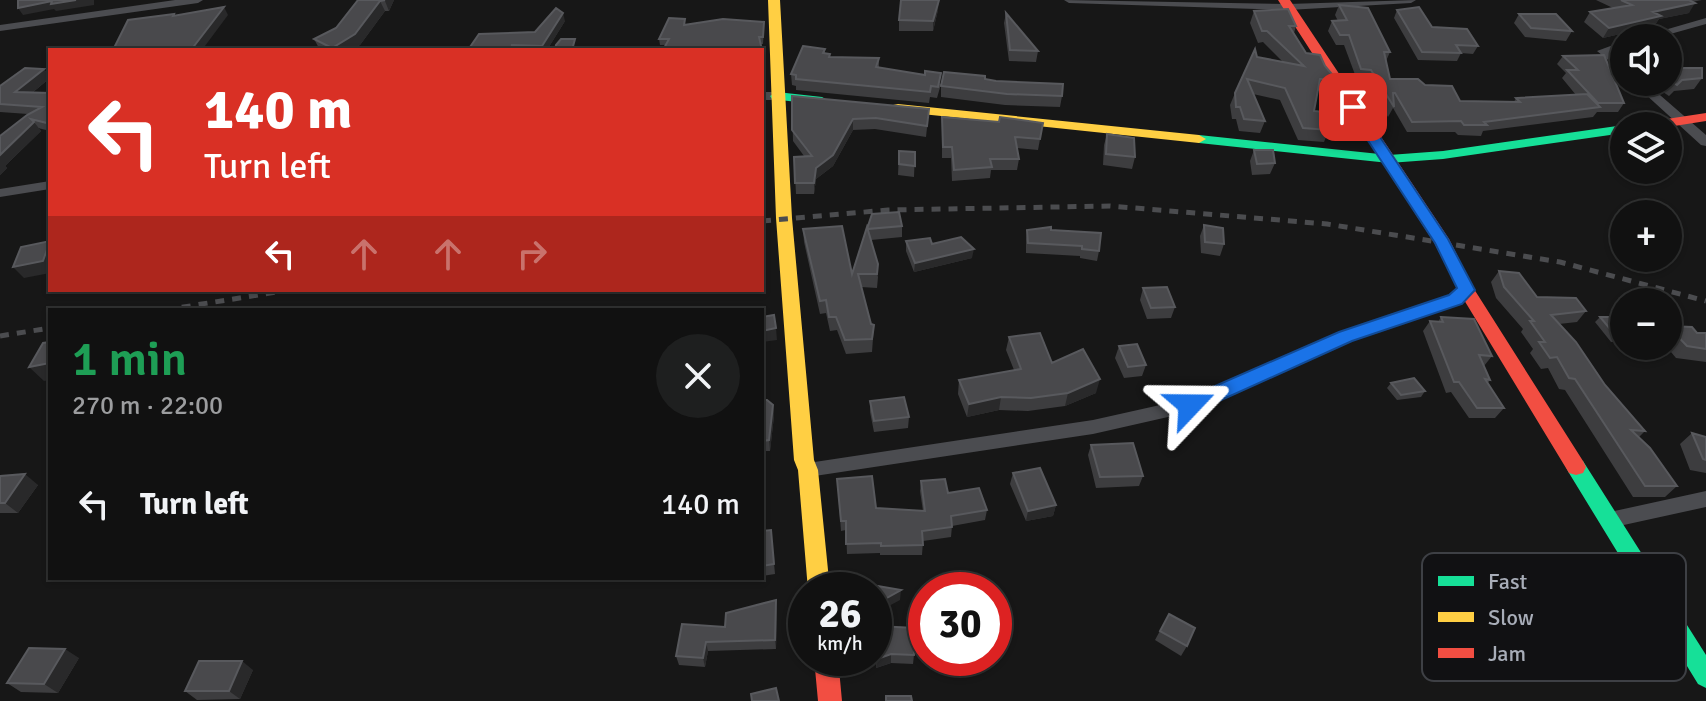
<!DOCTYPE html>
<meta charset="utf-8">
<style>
:root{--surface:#111;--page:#1e1f1f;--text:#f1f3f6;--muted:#9c9d9f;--line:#303131}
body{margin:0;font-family:Signika,sans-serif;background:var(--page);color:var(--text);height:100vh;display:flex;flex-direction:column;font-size:30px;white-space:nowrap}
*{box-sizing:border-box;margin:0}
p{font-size:26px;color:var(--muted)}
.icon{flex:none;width:44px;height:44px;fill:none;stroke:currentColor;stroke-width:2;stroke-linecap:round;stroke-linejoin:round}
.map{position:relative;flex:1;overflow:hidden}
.details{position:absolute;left:48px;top:308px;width:716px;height:272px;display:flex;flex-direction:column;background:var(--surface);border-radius:0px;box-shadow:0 2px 6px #0004,0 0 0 2px var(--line)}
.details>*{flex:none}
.guide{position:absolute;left:48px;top:48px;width:716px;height:244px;border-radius:0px;box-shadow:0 2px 6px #0004,0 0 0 2px var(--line);background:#d93025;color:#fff;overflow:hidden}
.controls{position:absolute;left:1610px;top:24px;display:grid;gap:16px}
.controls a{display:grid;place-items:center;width:72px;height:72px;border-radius:50%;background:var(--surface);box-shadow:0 2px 6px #0004,0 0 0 2px var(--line);font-size:40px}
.speed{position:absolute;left:788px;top:572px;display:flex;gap:16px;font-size:40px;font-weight:700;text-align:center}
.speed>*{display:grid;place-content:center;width:104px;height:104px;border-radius:50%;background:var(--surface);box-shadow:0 2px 6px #0004,0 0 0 2px var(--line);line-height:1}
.speed small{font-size:20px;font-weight:400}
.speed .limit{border:12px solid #d22;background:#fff;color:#111}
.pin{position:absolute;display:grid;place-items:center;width:68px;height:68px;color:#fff;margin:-34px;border-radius:16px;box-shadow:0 4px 12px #0006}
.me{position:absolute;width:88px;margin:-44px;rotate:67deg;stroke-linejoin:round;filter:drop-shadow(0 0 6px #0008)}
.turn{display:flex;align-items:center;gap:28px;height:168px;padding:0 24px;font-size:36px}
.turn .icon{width:104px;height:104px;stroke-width:2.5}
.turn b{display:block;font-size:56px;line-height:68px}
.lanes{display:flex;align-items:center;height:76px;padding:0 24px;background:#0003;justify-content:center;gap:40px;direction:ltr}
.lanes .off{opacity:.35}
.round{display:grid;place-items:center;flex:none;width:84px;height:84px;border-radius:42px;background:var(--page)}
.overview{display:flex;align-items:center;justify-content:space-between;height:136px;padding:0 24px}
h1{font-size:48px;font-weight:600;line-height:60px;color:#1e9e55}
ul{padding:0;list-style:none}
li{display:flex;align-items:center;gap:24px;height:120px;padding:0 24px}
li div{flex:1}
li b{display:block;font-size:30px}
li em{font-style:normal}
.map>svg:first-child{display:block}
</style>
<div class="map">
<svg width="1706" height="701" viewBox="0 0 1706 701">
<rect width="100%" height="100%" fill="#171717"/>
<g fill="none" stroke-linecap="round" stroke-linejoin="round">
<!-- street -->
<path fill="#4b4c50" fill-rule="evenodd" d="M175,0H203L198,3L0,31V25Z
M1064,0L1288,4L1416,0L1411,3L1288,10L1069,3Z
M1706,18V24L1656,38H1637Z
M1624,41V48L1611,52L1624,64V73L1597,51Z
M1632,82H1645L1706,135V146L1701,145Z
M762,92H777L783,96L777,100H762Z
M50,181V189L0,197V189Z
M1466,285L1474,290L1461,303L1351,341L1190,412L1093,434L808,477L802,475L799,470L802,465L808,463L1093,420L1187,399L1339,333L1451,295Z
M1706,491V507L1610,528L1603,526L1601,520L1603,514L1610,512Z"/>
<!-- fast -->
<path fill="#16e098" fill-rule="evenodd" d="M777,92L822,97L829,101L822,105L772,99L770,96Z
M1624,125L1629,126H1624V133L1443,159L1389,163L1199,143L1192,139L1199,135L1389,155L1443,151Z
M1576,459L1583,461L1706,655V688L1698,684L1569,473L1566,467L1569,461Z"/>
<!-- slow -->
<path fill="#ffcf43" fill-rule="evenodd" d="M768,0H780L792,218L814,460L818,470L830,590H808L798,470L794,460L776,218Z
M898,104L1199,135L1206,139L1199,143L893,111V105Z"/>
<!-- jam -->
<path fill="#f24e42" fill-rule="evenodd" d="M1278,0H1290L1449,239L1474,289L1583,461L1586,467L1583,473L1576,475L1569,473L1458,290L1435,244Z
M1706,113V121L1668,127L1640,126L1647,122Z
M814,658H838L842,701H818Z"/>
<!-- rail -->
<path stroke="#4b4c4f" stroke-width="5" stroke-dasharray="9 8" stroke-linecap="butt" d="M762,221L888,210L1110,206L1327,224L1560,262L1706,301
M165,310L289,290
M0,336L50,328"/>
</g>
<!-- wall -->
<path fill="#3d3d3f" d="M358,0H394L389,11H385L360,45L351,50H320L314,39L336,28Z
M1596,0H1702L1692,2L1689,13L1659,19L1654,26L1603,38L1584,22L1590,12L1613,8Z
M1339,5L1390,52L1386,61L1390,79L1425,85L1460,101L1514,102L1516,98L1576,95L1562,78L1566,73L1557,64L1563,56L1624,103L1618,112H1597L1593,117L1483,131L1481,136L1458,135L1455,132H1407L1393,108L1388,117L1366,80H1357L1344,45H1336L1328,31L1332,21H1338L1335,15Z
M938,10L933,31H899V20Z
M1397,10L1432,27L1478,46L1473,54L1461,53L1457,61L1418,60L1394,18Z
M1254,11L1296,26L1294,33L1306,53L1325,66L1336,79L1331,91H1318L1314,111L1329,130L1324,142L1298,140L1280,100L1253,94L1265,121L1260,133L1239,131L1236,119H1232L1230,105L1235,93L1257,57L1283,62L1263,42L1258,43L1250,23Z
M1006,13L1038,51L1036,62L1009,61L1004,23Z
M1519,14L1572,31L1566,41L1525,37L1514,23Z
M565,21L547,50H468L535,32Z
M686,24L764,29L763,44L660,45L659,39Z
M825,49V53L830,57L879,58V67L941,84L937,98L930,97L929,103L796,90V86L792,85L791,74Z
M1668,54L1672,57L1668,61L1675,68L1702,78L1694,89L1674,91L1669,96L1648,82H1668Z
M44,69L50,78L32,93H50V131L38,128L41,131L5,166L7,168L0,175V136L28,114L0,112V86Z
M985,79L1062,96L1060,107L1005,105L941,97V86Z
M792,96L929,109L926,137L875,129L853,130L833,166L816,179L814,194H796L794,157L804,156L793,141Z
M942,117L999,122L1043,123L1038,150L1017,148L1019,159L1017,170H991L990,178L952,181L951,158H942Z
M1107,134L1135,157L1132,169L1103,165L1104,145Z
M1254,150L1275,163L1270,174L1252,175L1250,161Z
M899,151L915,152L914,177L898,175Z
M1204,225L1224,244L1220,256L1201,253L1200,236Z
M902,226V237L871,240L878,277L877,288L861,287L871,324L874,325L872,352L846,354L837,330L830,331L826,313L820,314L804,242L803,229L852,274L867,227Z
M1027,230H1051L1099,251L1097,261L1080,258V256L1026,253V239Z
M906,241L932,244L972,258L914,272L906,251Z
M1499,271L1537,297L1586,311L1577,322L1559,324L1605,385L1645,431L1639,437L1677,486L1665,497H1633L1565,390L1559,389L1548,368L1541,369L1530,353L1533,349L1521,332L1523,329L1496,298L1491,282Z
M1143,288L1175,307L1171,318L1147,319L1140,300Z
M1441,317L1492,356L1484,366L1490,380L1488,383L1504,408L1495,418H1469L1451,392L1446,393L1423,331L1430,321L1438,322Z
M1600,317L1624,325V341L1611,342L1595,322Z
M1668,326L1697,333H1706V362L1676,358L1666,346H1668Z
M1009,337L1052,363L1096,393L1065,406L1028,411L999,410L967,417L958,394L959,380L1014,370L1006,350Z
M1119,346L1146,365L1142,376L1124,378L1115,358Z
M1391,383L1425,391L1421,397L1397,400L1387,388Z
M762,400L773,405L774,416L770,451H762Z
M870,401L909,417L908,428L874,432L870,412Z
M1692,433L1706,437V473L1690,470L1680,444Z
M1091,445L1143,476L1139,486L1096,488L1088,455Z
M1013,473L1056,505L1053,516L1026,521L1010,484Z
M0,476L38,485L18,513H0Z
M837,479L876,508L923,511L920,491L921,481L987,510L985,520L952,526L951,537L923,541L922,555H880V553L847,554L846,530L841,531Z
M771,530L775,574L762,576V531Z
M724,578H748L725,581Z
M777,610L776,649L708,651L705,667L679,665L676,656L725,627Z
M1169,614L1187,646L1181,656L1155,640Z
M876,626L914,655L913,664L891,663L876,668Z
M79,658L58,693L21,692L7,683Z
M253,670L240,699L197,700L185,691Z"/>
<!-- shaded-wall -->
<path fill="#29292a" d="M76,0H94V5L56,11L54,9L23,15L18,8L52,1Z
M385,0H394L389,11L385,1Z
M939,0L938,10L933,31V21Z
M380,1L385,11L360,45L351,50H333L332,48Z
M1695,3L1689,13L1659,19L1654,26L1603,38L1609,28L1653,12Z
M224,7L228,15L202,50H191Z
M563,13L565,21L547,50H543L542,46Z
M44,69L50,78L22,101L15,92Z
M853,119V130L833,166L816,179L814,194V183L816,168Z
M34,122L41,131L5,166L7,168L0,175V155Z
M50,241V273L24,278L13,267Z
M974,249L972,258L914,272L915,263Z
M776,328L777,340L762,342V331Z
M50,363V380L44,381L29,367Z
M1100,379L1096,393L1065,406L1068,393Z
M1001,397L999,410L967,417L969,404Z
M773,405L774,416L770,451L769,440Z
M25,474L38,485L18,513L5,503Z
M1056,505L1053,516L1026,521L1028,511Z
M901,590L900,600L874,614V605Z
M776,600L777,610L776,649L775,640Z
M706,642L708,651L705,667L703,658Z
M65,649L79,658L58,693L44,684Z
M891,654V663L876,668L877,659Z
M242,661L253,670L240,699L229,691Z"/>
<!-- building -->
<path fill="#49494c" stroke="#58595d" stroke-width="2" d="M18,0H76L51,4L52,1L18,8Z
M358,0H385L380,1L355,34L332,48L314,39L336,28Z
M901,0H939L933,21L899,20Z
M1621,0H1689L1695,3L1653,12L1661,16L1609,28L1590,12L1632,5Z
M1339,5L1368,8L1390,52H1384L1390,79H1418L1425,85L1452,86L1460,101L1520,102L1516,98L1587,94L1600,107L1484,122L1487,125H1464L1461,121L1412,122L1395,93H1393L1394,107L1371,70L1361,69L1349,35H1340L1332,21L1347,20Z
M224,7L191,50H113L128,20L174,14L173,16Z
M1419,7L1432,27L1467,29L1478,46L1456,45L1461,53L1422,52L1397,10Z
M556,8L563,13L542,46L512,45L511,50H468L479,34L535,32Z
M1288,9L1296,26H1289L1306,53L1320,55L1325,66L1336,79H1320L1314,111L1323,112L1329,130L1303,128L1285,88L1247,79L1265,121L1244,119L1240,107H1236L1235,93L1255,49L1257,57L1304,66L1267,31H1262L1254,11Z
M1006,13L1038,51L1010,50Z
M1519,14H1556L1572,31L1531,28Z
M669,18L685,19L684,25L723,19L764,22L763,37H759L762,50H663L669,39H659Z
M1634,31L1644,38H1634Z
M561,39H575L572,50H555L556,45Z
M803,46L825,49L823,53L830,54L829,57L879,58L876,67L925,75V71L941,73L938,87L931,86L930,92L796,79V75L791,74Z
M1604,55L1624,103H1598L1567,70H1578L1563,56Z
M1668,61L1675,68H1702V78L1682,80L1677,85L1668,79Z
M25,68L44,69L15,92L50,93V119L47,123L31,119L34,122L0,155V136L27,115L42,107L0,104V86Z
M944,72L985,76V79L996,81L1063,84L1062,96L1007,94L941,86Z
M792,96L929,109L927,126L876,118L853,119L833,155L816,168L814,183H795L794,157L812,156L792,130Z
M942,117L999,122L1000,117L1043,123L1040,139L1015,137L1019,159H990L992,167L954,170L952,147H943Z
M1107,134L1134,138L1135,157L1106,154Z
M1254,150H1273L1275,163L1257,164Z
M899,151L915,152V166L899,164Z
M899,212L902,226L867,229L872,214Z
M1204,225L1223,228L1224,244L1205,242Z
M842,226L852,274L867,227L878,264L877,274H858L871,324L874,325L872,339L845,340L836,317H829L826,300L820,301L803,229Z
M1051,227V230L1101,233L1099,251L1082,249V246L1028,243L1027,230Z
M961,237L974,249L915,263L906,241L930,238L932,244Z
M50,241L43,261L13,267L21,247Z
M1499,271L1519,273L1537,297L1576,298L1586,311L1551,315L1576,342L1605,385L1645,431L1631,430L1650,448L1677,486H1645L1575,379L1569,378L1557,357L1550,358L1539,342H1545L1530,321H1534L1504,287Z
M1167,287L1175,307L1151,308L1143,288Z
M774,315L776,328L762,331V317Z
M1441,317L1474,319L1492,356L1479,355L1490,380L1485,379L1504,408H1477L1459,382H1454L1430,321L1443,322Z
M1600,317H1618L1624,325V336H1616Z
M1668,326L1692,327L1697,333H1706V349L1687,346Z
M1040,333L1052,363L1083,349L1100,379L1068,393L1031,398L1001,397L969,404L959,380L1021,369L1009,337Z
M50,342V363L29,367L43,343Z
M1137,344L1146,365L1128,367L1119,346Z
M1414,378L1425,391L1401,395L1391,383Z
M904,397L909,417L874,421L870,401Z
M762,400H767L773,405L769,440L762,441Z
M1692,433L1706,437V460L1703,459Z
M1133,443L1143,476L1100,477L1091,445Z
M1040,468L1056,505L1028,511L1013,473Z
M25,474L5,503H0V476Z
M872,476L876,508L925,511L921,481L945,479L948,493L979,488L987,510L951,516L952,527L922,531L923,545L881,546V543L846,544V521H841L837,479Z
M771,530L774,564L762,566V531Z
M866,584L901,590L874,605V590H851Z
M776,600L775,640L706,642L703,658L676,656L682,624L725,627L726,613Z
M1169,614L1195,628L1187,646L1160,631Z
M876,626L915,628L914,655L891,654L877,659Z
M29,648L65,649L44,684L7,683Z
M199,661H242L229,691H185Z
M776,688L779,701H752L751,694Z
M886,696H911L912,701H886Z"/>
<!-- route -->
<path fill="#1a73e8" stroke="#114b97" stroke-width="2" d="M1353,102L1358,104L1448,239L1475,290L1462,304L1352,341L1197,411H1183L1180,405L1183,400L1339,332L1449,295L1457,288L1435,243L1346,107Z"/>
<!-- legend -->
<rect x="1422" y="553" width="264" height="128" rx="12" fill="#111113" stroke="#3e4045" stroke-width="2"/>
<rect x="1438" y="576" width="36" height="10" fill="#16e098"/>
<rect x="1438" y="612" width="36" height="10" fill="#ffcf43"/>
<rect x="1438" y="648" width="36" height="10" fill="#f24e42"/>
<g font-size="22" fill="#a8adb8">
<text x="1488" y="589">Fast</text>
<text x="1488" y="625">Slow</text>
<text x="1488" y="661">Jam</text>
</g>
</svg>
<div class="controls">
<a><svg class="icon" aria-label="sound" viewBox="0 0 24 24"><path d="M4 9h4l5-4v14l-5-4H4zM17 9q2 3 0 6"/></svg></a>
<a><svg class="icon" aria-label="layers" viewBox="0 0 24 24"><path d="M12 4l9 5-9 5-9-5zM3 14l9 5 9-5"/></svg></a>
<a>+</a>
<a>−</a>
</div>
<div class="speed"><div>26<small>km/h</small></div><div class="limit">30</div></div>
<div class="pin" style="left:1353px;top:107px;background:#d93025"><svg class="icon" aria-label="arrive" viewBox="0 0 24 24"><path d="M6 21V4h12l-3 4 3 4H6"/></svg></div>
<svg class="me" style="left:1190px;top:405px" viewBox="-20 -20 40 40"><path d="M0-17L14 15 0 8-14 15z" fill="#1a73e8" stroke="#fff" stroke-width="4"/></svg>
<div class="guide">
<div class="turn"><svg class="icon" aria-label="left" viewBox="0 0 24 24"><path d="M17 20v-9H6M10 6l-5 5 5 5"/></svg><div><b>140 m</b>Turn left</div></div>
<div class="lanes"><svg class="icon" aria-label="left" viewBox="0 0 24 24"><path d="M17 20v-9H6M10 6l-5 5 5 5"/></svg><svg class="icon off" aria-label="ahead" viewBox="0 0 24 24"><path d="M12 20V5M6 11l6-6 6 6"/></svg><svg class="icon off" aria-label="ahead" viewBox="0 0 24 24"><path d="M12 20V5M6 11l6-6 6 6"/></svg><svg class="icon off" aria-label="right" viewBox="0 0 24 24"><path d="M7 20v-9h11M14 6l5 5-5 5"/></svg></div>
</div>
<section class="details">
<div class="overview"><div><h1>1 min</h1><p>270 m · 22:00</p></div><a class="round"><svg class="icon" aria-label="close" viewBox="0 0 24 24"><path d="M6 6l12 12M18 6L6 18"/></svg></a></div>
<ul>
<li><svg class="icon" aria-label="left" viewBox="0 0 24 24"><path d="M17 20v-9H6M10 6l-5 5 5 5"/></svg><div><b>Turn left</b></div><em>140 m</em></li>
</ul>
</section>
</div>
